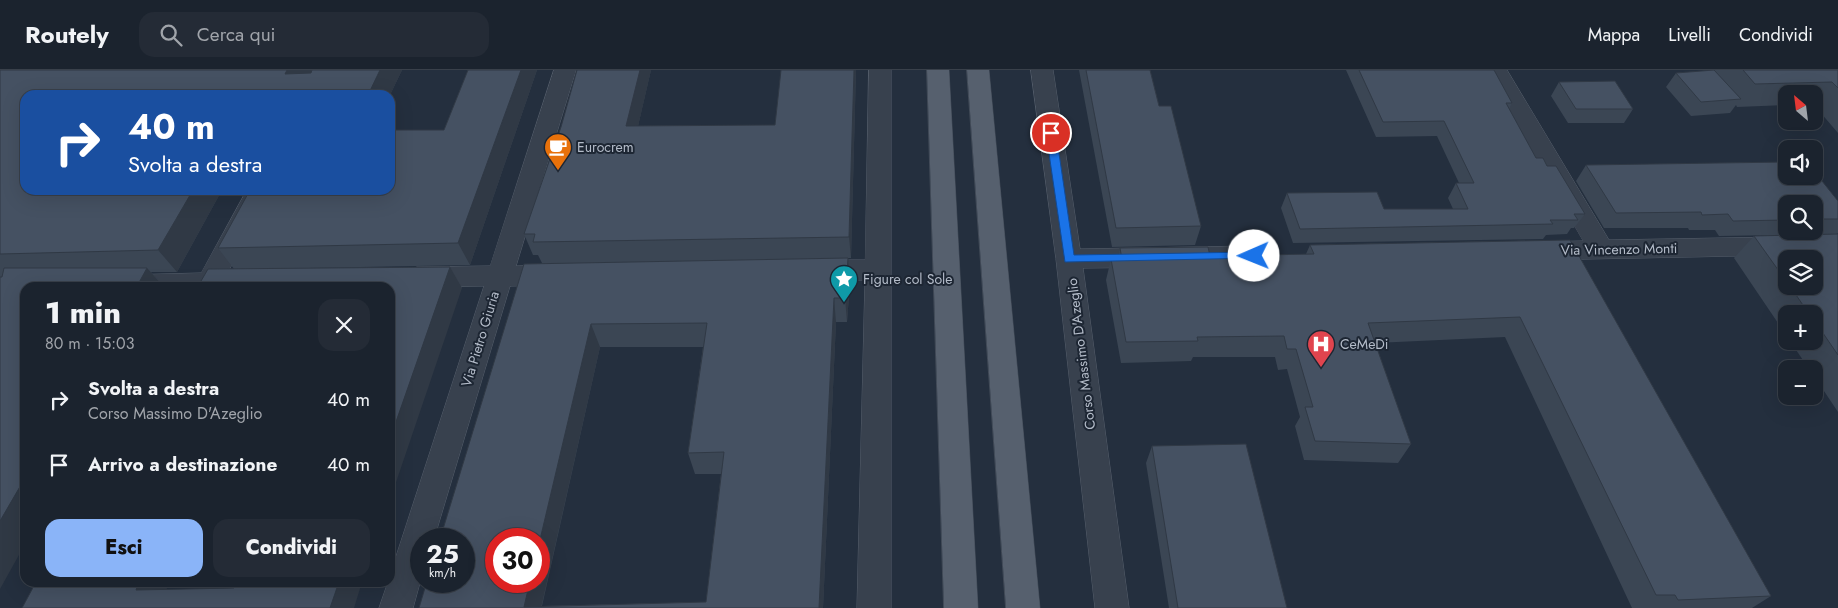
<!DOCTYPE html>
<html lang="it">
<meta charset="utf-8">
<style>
:root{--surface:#1b232e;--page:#242b36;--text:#f1f3f6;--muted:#a0a4aa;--line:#39404a;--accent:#8ab4f8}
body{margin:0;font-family:Jost,sans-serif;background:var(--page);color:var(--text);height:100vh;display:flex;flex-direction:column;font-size:19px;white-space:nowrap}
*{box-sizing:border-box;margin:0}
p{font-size:16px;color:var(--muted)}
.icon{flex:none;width:28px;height:28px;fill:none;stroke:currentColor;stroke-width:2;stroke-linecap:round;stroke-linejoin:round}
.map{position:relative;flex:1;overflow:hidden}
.details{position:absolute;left:20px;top:212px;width:375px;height:305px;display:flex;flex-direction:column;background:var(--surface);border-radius:15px;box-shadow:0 5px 20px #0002,0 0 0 1px var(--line)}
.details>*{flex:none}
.top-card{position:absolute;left:20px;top:20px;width:375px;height:105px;border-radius:15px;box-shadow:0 5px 20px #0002,0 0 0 1px var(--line);background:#1a4fa0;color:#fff;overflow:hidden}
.needle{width:32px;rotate:332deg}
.buttons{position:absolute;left:1778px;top:15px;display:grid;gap:10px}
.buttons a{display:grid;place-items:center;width:45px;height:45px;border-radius:10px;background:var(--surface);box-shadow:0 5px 20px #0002,0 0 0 1px var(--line);font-size:25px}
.speed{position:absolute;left:410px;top:458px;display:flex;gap:10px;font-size:25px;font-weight:700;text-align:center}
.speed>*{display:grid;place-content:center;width:65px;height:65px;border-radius:50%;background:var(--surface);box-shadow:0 5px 20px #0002,0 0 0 1px var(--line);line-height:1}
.speed small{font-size:12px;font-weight:400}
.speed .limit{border:8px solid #d22;background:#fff;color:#111}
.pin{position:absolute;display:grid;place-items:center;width:42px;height:42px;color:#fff;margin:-21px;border:2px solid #fff;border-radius:50%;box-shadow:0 1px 5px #0007}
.me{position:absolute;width:55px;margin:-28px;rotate:269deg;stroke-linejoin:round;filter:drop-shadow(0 0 4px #0008)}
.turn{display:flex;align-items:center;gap:18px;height:105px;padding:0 25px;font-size:22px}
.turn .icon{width:65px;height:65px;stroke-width:2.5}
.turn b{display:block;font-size:35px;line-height:42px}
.round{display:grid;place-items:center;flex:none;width:52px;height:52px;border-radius:15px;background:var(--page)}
.summary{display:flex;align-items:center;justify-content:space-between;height:85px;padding:0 25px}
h1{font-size:30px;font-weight:800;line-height:38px}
.button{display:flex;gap:10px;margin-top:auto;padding:10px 25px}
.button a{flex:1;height:58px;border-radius:15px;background:var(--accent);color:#111;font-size:20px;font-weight:800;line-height:58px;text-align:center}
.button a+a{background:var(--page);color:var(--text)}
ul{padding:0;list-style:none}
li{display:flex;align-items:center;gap:15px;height:65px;padding:0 25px}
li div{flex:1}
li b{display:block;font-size:19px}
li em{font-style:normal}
header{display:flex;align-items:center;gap:30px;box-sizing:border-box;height:70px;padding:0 25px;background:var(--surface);border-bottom:1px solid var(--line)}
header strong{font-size:24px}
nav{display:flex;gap:28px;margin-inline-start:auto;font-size:18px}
.search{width:350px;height:45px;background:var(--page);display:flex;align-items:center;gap:12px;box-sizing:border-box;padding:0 18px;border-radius:15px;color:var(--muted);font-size:19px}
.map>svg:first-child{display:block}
</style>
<header>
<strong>Routely</strong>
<div class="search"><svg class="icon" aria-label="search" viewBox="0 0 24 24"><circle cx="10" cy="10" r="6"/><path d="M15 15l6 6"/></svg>Cerca qui</div>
<nav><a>Mappa</a><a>Livelli</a><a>Condividi</a></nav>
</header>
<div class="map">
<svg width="1838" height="538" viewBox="0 0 1838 538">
<rect width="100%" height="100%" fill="#242f3e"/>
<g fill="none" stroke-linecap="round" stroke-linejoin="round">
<!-- minor casing -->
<g stroke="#565f6c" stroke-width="1">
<path id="minor" d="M554,0H576L516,196L559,195L568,198L572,205L568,212L559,215L510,216L434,469H421V509L413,538H379L388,512H390V505L484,216L417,217L408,214L404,207L408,200L417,197L490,196Z
M869,0H891V538H857L865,210H812L803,207L799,200L803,193L812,190H865Z
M1031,0H1053L1080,179L1249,176L1258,179L1262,186L1258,193L1249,196L1083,198L1129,538H1095L1056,189Z
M1485,0H1507L1609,170L1838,166V184L1537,190L1528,188L1524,181L1528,174L1537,172L1583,171Z
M247,120H271L228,202L245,205L249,212L246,218H113L112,215L116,208L125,205L201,203Z"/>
</g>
<!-- primary casing -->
<g stroke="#414a57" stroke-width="1">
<path id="primary" d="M927,0H949L978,538H944Z
M967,0H989L1040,538H1006Z"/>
</g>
<!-- minor -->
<use href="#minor" fill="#38414e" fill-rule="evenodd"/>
<!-- primary -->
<use href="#primary" fill="#56606e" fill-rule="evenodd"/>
</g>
<!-- wall -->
<path fill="#3b4654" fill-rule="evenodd" d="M0,0H312L310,3L312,0H402L390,25H25V120H222L177,202H151L165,218L0,207Z
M468,0H537L470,195L307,198L450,197L462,218H390L234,199L218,178L444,60Z
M577,0H651L638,56L775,55L856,0L851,188H848L850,212L847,252H836L823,538H419L542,193L538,185H533L524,164L561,57ZM600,277H703L688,383L695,404H721L706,532L542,536Z
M1079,0H1150L1159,36L1201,156L1195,175L1112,177Z
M1346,0H1494L1512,33L1509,39L1536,88L1547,96L1585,144L1574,158H1571L1567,164L1546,165L1543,169L1293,173L1281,138L1287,123L1384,139H1453L1448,128L1456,113H1459L1437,66L1376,67Z
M1708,0H1838V63L1814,35V24H1786V35L1737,37L1736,35L1730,43L1691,46L1666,17L1676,3L1708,1Z
M1559,12L1633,39L1624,53H1568L1551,26Z
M1586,95L1838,131V163L1837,164L1719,166L1715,160H1689L1688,158H1604L1576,111ZM1786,134H1814V161H1786Z
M1838,164V342L1814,306V299H1809L1790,271H1814V244H1786V265L1734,188L1754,166ZM1786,189L1814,216H1786Z
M1570,170L1771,526L1752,538H1632L1505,267L1375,273L1411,374L1398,393L1304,390L1295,356L1300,347L1287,299L1278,300L1275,287H1193L1191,291L1121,293L1106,210L1111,189H1118L1120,178L1210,186L1306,184L1310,175Z
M1152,376L1287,538H1169L1146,393Z"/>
<!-- shaded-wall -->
<path fill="#303945" d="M287,0H312L300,25L285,4Z
M380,0H402L390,25H368Z
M521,0H537L470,195L458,173Z
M640,0H651L633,78L626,56Z
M854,0H856L851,188L849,167Z
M193,120H222L177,202L158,180Z
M848,188L850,212L847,252L845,228Z
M450,197L462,218L390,430V369Z
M147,198L165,218H136Z
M834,228L836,252L823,538H819Z
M591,254L600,277L541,538L524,537L530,511H539V474Z
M25,408V474L0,519V451Z
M139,512H170L159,536L136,520Z
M339,512H362L354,538H330Z"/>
<!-- building -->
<path fill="#455162" stroke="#303945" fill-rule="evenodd" d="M0,0H287L285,4L311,3L312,0H380L368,25H25V120H193L158,180L0,184Z
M468,0H521L458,173L218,178L250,120H390V60H444Z
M577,0H640L626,56L775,55L781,0H854L849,167L533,172L535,164H524L561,57Z
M1086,0H1150L1159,36H1171L1201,156L1116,158Z
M1359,0H1494L1512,33H1506L1536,88H1543L1547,96H1556L1585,144H1574L1578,150H1550L1553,154L1300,159L1287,123L1377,122L1384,139H1468L1456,113H1474L1444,51L1383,52Z
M1714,0L1741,29L1701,32L1676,3Z
M1743,0H1838V18L1832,12L1755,14Z
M1615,11L1633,39H1576L1559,12Z
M1786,92V106H1814V101L1838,131V149H1814V134H1786V150L1733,151L1728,144L1702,145L1701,142L1616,143L1586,95Z
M1838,164V285L1814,250V244H1809L1790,216H1814V189H1786V211L1754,166Z
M1570,170L1771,526L1678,530L1675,525H1656L1520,247L1368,253L1411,374L1315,371L1305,337H1313L1296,279H1287L1284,266L1197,267L1198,271L1126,272L1111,189H1122L1120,178L1208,177L1210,186L1314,184L1310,175Z
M848,188L845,228H834L819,538H419L427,511H464V469H440L524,194ZM707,253L688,383L724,382L706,532L524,537L530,511H496V469H539V474L591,254Z
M450,197L390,369V218H197L208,199Z
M4,198H147L136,218H25V408L0,451V207H2Z
M1246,374L1287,538H1178L1152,376Z
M36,512H139L136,520L234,518L236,512H339L330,538H22Z"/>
<!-- route -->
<path fill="#1a73e8" stroke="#114b97" d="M1051,60L1056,63L1074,185L1254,182L1258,183L1259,186L1258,188L1065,192L1046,63Z"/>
<!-- icons -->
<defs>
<g id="cafe-pin" transform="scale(1.4375)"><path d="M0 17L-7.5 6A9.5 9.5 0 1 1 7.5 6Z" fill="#e8710a" stroke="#1d2633"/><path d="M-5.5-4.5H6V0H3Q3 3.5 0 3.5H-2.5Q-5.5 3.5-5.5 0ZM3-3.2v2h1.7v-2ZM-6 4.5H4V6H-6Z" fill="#fff"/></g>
<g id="sight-pin" transform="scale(1.4375)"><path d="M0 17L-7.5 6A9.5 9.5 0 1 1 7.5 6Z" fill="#0f9aa8" stroke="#1d2633"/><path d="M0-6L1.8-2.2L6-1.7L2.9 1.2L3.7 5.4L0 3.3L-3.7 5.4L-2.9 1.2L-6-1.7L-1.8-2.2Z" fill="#fff"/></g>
<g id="hospital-pin" transform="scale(1.4375)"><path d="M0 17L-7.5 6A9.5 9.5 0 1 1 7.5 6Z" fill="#e0444e" stroke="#1d2633"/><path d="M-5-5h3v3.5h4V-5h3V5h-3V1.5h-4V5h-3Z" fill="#fff"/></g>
</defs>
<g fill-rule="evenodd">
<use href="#cafe-pin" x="558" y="77"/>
<use href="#sight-pin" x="844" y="209"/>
<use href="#hospital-pin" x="1321" y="274"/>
</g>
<g text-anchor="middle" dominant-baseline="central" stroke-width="4" stroke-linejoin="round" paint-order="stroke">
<!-- poi labels -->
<g font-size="14" fill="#b4bcc9" stroke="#1d2633" text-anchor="start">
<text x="577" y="77">Eurocrem</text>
<text x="863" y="209">Figure col Sole</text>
<text x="1340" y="274">CeMeDi</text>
</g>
<!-- street labels -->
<g font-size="14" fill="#b4bcc9" stroke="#1d2633">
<text transform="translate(1619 179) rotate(-1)">Via Vincenzo Monti</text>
<text transform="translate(480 269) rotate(-73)">Via Pietro Giuria</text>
<text transform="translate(1081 284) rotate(-97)">Corso Massimo D'Azeglio</text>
</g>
</g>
</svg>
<div class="buttons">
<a><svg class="needle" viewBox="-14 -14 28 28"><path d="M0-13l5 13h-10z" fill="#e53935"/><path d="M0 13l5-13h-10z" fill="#a0a4aa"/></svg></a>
<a><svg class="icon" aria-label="sound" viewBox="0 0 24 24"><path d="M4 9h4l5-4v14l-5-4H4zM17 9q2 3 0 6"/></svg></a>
<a><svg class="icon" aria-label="search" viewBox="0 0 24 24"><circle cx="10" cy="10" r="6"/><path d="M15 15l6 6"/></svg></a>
<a><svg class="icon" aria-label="layers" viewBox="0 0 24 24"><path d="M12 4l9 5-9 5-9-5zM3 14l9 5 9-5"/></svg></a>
<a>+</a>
<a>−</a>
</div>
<div class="speed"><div>25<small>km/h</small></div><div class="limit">30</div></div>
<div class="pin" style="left:1051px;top:63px;background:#d93025"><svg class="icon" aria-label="arrive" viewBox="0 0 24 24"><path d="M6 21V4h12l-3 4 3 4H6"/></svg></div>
<svg class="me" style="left:1254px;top:186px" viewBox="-20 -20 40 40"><circle r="19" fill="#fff"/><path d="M0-13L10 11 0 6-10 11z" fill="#1a73e8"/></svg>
<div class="top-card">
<div class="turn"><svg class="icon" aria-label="right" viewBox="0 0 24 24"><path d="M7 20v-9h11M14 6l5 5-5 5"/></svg><div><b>40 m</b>Svolta a destra</div></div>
</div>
<section class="details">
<div class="summary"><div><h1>1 min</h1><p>80 m · 15:03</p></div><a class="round"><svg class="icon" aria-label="close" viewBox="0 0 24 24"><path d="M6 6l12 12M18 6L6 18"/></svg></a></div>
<ul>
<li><svg class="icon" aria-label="right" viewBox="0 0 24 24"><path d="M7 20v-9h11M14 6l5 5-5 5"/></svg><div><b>Svolta a destra</b><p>Corso Massimo D'Azeglio</p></div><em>40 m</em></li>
<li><svg class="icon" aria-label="arrive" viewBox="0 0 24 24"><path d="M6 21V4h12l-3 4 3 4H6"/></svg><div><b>Arrivo a destinazione</b></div><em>40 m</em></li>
</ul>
<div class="button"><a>Esci</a><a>Condividi</a></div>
</section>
</div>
